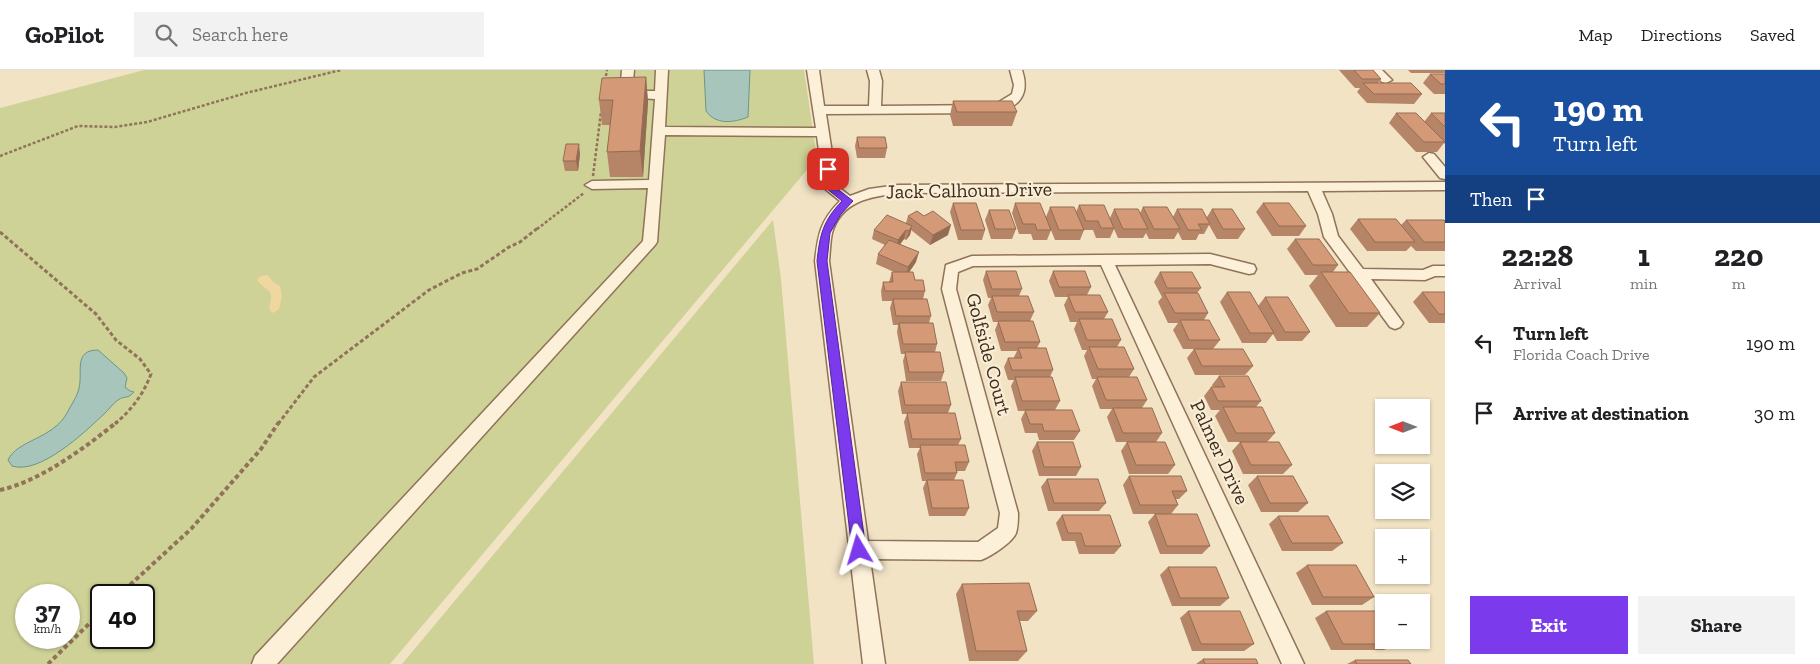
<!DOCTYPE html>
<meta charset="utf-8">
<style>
:root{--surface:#fff;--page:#f2f2f2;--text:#202124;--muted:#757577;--line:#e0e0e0;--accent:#7c3aed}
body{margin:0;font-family:"Zilla Slab",serif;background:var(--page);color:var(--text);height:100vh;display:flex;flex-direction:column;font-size:19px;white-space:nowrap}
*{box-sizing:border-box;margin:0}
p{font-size:16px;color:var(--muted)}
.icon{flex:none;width:28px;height:28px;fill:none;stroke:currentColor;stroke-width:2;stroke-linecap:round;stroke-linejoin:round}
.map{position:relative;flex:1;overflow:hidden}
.side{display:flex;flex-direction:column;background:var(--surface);width:375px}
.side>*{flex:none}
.guide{background:#1a4fa0;color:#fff;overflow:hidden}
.needle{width:32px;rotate:270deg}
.buttons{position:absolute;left:1375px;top:329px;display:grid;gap:10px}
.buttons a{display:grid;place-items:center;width:55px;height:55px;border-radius:0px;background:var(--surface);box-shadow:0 1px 4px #0004;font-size:25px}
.speed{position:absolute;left:15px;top:514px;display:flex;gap:10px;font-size:25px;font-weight:700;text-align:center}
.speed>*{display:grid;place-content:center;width:65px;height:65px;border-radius:50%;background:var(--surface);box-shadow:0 1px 4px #0004;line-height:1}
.speed small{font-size:12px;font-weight:400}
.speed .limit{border:2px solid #111;border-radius:8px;background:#fff;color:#111}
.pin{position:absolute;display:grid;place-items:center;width:42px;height:42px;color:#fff;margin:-21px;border-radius:10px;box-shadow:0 2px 8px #0006}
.me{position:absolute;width:55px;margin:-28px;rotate:353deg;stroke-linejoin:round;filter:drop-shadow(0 0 4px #0008)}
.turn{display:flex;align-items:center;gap:18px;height:105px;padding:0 25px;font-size:22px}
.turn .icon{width:65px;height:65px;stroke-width:2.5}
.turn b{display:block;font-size:35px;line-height:42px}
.then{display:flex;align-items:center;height:48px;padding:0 25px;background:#0003;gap:10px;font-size:19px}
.eta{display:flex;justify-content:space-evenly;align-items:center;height:85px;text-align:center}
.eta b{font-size:30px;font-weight:800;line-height:35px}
.primary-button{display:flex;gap:10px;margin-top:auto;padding:10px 25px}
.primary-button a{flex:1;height:58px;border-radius:0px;background:var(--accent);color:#fff;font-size:20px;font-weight:800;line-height:58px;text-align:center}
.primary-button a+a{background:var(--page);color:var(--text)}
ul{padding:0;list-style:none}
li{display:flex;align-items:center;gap:15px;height:70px;padding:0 25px}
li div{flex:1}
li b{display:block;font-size:19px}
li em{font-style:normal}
header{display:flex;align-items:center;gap:30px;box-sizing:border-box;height:70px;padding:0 25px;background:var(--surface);border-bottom:1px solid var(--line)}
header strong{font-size:24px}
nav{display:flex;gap:28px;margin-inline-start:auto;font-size:18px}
.search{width:350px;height:45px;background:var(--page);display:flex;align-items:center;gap:12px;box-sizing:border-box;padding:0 18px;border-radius:0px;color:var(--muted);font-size:19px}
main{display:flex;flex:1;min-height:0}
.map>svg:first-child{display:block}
</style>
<header>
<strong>GoPilot</strong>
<div class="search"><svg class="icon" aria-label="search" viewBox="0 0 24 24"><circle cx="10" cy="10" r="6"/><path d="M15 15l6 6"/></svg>Search here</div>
<nav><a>Map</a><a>Directions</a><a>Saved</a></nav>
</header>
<main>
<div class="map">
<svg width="1445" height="594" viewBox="0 0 1445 594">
<rect width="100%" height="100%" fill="#f2e3c5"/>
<!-- green -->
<path fill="#ced297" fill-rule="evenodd" d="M144,0H804L817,88L390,594H0V38ZM26,525H69V568H26ZM101,525H144V568H101Z
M773,150L781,209L814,594H402Z"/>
<!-- sand -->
<path fill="#f0d7a0" d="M268,205L273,212L280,216L282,226L279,239L273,243L269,239C275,217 268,224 257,210L261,206Z"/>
<!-- water -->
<path fill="#a7c5bb" stroke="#6c9589" d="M704,0H750L748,47C733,53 716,55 706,41Z
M98,280L124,303L127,308L125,317L130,321L134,322C127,330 125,325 118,330C112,334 109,340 104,344C85,362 40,405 12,396L8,390C17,370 53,369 67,343C71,335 77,327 79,318C83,302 73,280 98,280Z"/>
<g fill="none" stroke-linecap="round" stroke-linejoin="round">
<!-- minor casing -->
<g stroke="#907359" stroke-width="3">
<path id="minor" d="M622,0H634L632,21H655L656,0H668L665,57L816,58L807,0H819L824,36H869L870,11L867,0H879L882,11L881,36L994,35L1012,24L1014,15L1010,0H1022C1030,24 1020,37 996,43L826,44L837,116L850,126L869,119L898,115L1445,112V120L1322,121L1332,144L1338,166L1363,199L1423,200L1433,196H1445V206H1435L1425,210L1371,209L1403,253L1400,257L1395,259L1390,257L1324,167L1318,144L1308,121L898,123C870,127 841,131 832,163C830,172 830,182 829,191L868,471L978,472L998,458L1000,443L942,219L946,195L972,186L1210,184L1254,195L1256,199L1254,203L1249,204L1210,194L1115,195L1304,594H1282L1101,195L973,196L958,202L956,219L1018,443C1018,449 1018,457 1016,463C1013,472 990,487 981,490L870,489L885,594H863L815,191C818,165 820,151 840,131L824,118L817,66L665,65L657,172L655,175L277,594H252L255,586L643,171L648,118L592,119L585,115L592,111L649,110L655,29L622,27L620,25Z
M1370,0H1382L1392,10L1386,13L1382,12Z
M1429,83L1434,84L1445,97V109L1440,108L1423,87Z"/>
</g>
<!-- path-far2 -->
<path stroke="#907359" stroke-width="2.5" stroke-dasharray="3 2" stroke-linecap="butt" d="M605,11L607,0
M0,86L78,56L115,57L147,52L246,23L341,0
M593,106L601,42
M537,159L584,123"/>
<!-- path-far1 -->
<path stroke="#907359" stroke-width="3" stroke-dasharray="4 2.5" stroke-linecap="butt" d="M0,162L96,244L116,270L140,289L151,304C143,325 132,339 115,354
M278,354L314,307L429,220L462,203L477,199L509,177L520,172L539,157"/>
<!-- path -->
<path stroke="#907359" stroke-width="4" stroke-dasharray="4.5 3" stroke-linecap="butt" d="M0,420C39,412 86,377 117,352
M119,525L191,459L261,379L279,352
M48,594L101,542"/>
<!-- minor -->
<use href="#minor" fill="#fcf0d9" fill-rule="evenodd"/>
</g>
<!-- wall -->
<path fill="#b68466" d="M1339,0H1373L1381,9L1378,13L1422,24L1414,34L1367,33L1357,22L1360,18H1355Z
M1408,0H1445V3H1411Z
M1430,4H1445V24H1434L1423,13Z
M646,7L648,32L643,107H610L607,82L610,55H602L599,30Z
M953,31L1017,42L1012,56H953L950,45Z
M1396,43L1424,52L1431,43H1445V74L1444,73L1437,82H1416L1389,53Z
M857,67L887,78L885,88H857L855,76Z
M580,84L578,101H565L563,91Z
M953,133L985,160L982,170H958L950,142Z
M1015,133L1046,147L1050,137L1076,142L1079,135L1110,148L1114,139L1140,143L1143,137L1173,147L1177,139L1207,147L1212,139L1245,159L1238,169H1217L1209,155L1204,164H1199L1196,170H1182L1178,162L1174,169H1149L1146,163L1143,168H1118L1114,159L1110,168H1096L1093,160H1084L1080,170H1055L1051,160L1047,170H1033L1031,164H1019L1012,143Z
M1263,133L1306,156L1299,166H1272L1256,142Z
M989,140L1016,159L1012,169H991L985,150Z
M908,146L948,165L930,175L911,160L910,165L906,170L904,169L900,174L916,192L909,202L915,210L925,221L923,229L931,246L929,253L937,274L935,282L944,302L941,311H906L903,291L905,284H901L897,262L898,255H893L890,238L892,231H882L881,221L883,212H889L892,202H894L876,194L878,184L885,175L872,169L874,160L906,153Z
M1358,149L1401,155L1406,150L1445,151V181H1416L1411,176L1406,181H1367L1350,159Z
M1295,169L1338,195L1333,202L1380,243L1367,257H1336L1309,216L1318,205H1305L1287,179Z
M986,201L1022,219L1019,226L1034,242L1030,251L1040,272L1037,278L1053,300L1050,307L1060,331L1055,340L1080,361L1074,370H1039L1037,363H1025L1021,349L1025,341H1018L1011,316L1014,310H1008L1004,297L1008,288H1014V287L1017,281H1001L995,260L998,252H993L988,235L991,228H988L983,210Z
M1053,201L1091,217L1087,225L1108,242L1104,249L1121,270L1117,277L1134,299L1129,307L1147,330L1142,338L1162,363L1156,372H1116L1107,347L1112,339H1100L1092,316L1096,309H1092L1084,286L1087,280H1082L1074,259L1077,252H1070L1064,235L1068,227H1055L1049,211Z
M1160,202L1201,218L1197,223L1208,243L1204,250L1220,270L1213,279H1183L1173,260L1178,253H1168L1158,232L1162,227L1154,212Z
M1227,222L1258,236L1265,227L1310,262L1302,271H1277L1273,264L1266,273H1242L1220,232Z
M1422,222H1445V253H1429L1413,232Z
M1194,279L1253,296L1245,305H1195L1187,288Z
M1219,306L1261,331L1256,337L1275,363L1267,372H1228L1215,346L1220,340H1211L1204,326L1211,317H1213L1212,315Z
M901,312L951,335L948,343L961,369L958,375L969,392L965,401H957V403L954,410L969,438L965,446H929L923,418L926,411H922L917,384L920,378H909L904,352L907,344H902L898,321Z
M1037,372L1081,397L1076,406H1039L1032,381Z
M1127,372L1175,395L1168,404H1129L1121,381Z
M1240,372L1292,395L1283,404H1243L1232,381Z
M1129,406L1187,421L1179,429H1176L1178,435L1171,444H1133L1123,415Z
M1257,406L1308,433L1298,442H1261L1248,415Z
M1047,409L1106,433L1099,441H1048L1041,417Z
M1155,444L1210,476L1202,484H1160L1148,452Z
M1062,445L1121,476L1114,484H1079L1075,471H1062L1056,453Z
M1278,446L1343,473L1332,481H1282L1269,454Z
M1307,495L1374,527L1362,535H1312L1296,503Z
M1168,497L1229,528L1220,536H1172L1160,505Z
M962,514L1037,541L1028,551H1020L1027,581L1018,591H969L956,524Z
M1188,541L1254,574L1244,581H1192L1180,548Z
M1326,541L1396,574L1384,580H1331L1315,548Z
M1203,589L1258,594H1196Z
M1355,590L1411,594H1347Z"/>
<!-- shaded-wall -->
<path fill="#946c53" d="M646,7L648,32L643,107L640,81Z
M579,74L580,84L578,101L576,91Z
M951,155L948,165L930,175L933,165Z
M912,156L910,165L906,170L909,161Z
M906,160L904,169L896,180L898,170Z
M919,182L916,192L906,207L908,197Z"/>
<!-- building -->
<path fill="#d49a77" stroke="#946c53" d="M1354,0H1373L1381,9H1362Z
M1430,4H1445V14H1441Z
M646,7L640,81L607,82L613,30H599L602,8Z
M1363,13H1411L1422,24H1374Z
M953,31H1012L1017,42H957Z
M1396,43H1416L1445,72H1424Z
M1431,43H1445V57Z
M857,67H885L887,78H859Z
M566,74H579L576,91H563Z
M953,133H976L985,160H961Z
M1015,133H1040L1051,160H1037L1035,154H1023Z
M1263,133H1289L1306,156H1279Z
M1079,135H1104L1114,158H1101L1098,151H1086Z
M1050,137H1074L1084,160H1059Z
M1143,137H1167L1180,159H1154Z
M1114,139H1138L1148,159H1123Z
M1177,139H1202L1210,154H1198L1202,160H1188Z
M1212,139H1232L1245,159H1223Z
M989,140H1009L1016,159H995Z
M917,141L924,146L933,141L951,155L933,165L908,146Z
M887,145L912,156L909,161L906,160L898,170L874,160Z
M1358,149H1396L1415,172H1375Z
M1406,150H1444L1445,151V172H1424Z
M1295,169H1319L1338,195H1313Z
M889,170L919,182L908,197L878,184Z
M986,201H1016L1022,219H992Z
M1053,201H1085L1091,217H1059Z
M892,202H913L915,210H923L925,221H885L883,212H893Z
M1160,202H1192L1201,218H1167Z
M1321,202H1350L1380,243H1349Z
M1227,222H1250L1274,263H1250Z
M1422,222H1445V244H1439Z
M1164,223H1198L1208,243H1175Z
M1068,225H1100L1108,242H1075Z
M992,226H1028L1034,242H997Z
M1265,227H1288L1310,262H1285Z
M893,229H927L931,246H896Z
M1079,249H1112L1121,270H1087Z
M1180,250H1209L1220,270H1189Z
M998,251H1033L1040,272H1005Z
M899,253H933L937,274H903Z
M1089,277H1124L1134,299H1098Z
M1018,278H1046L1053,300H1012L1008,288H1022Z
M1194,279H1243L1253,296H1202Z
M905,282H940L944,302H909Z
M1219,306H1248L1261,331H1218L1211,317H1225Z
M1015,307H1052L1060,331H1022Z
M1097,307H1137L1147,330H1106Z
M901,312H946L951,335H905Z
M1223,337H1262L1275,363H1236Z
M1113,338H1152L1162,363H1123Z
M1025,340H1072L1080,361H1044L1042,354H1030Z
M907,343H955L961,369H912Z
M1037,372H1073L1081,397H1044Z
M1127,372H1165L1175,395H1136Z
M1240,372H1279L1292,395H1251Z
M920,375H965L969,392H955L957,403H925Z
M1129,406H1181L1187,421H1172L1178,435H1140Z
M1257,406H1293L1308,433H1270Z
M1047,409H1098L1106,433H1054Z
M927,410H963L969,438H932Z
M1155,444H1197L1210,476H1167Z
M1062,445H1110L1121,476H1085L1081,463H1068Z
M1278,446H1328L1343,473H1292Z
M1307,495H1356L1374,527H1323Z
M1168,497H1216L1229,528H1180Z
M1029,513L1037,541H1017L1027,581H976L962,514Z
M1188,541H1240L1254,574H1201Z
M1326,541H1378L1384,551V570H1394L1396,574H1343Z
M1203,589H1256L1258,594H1205Z
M1355,590H1408L1411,594H1357Z"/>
<!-- route -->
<path fill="#7c3aed" stroke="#51269a" d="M825,97H831L835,117L853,131L841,144L830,163L827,191L866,480L864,484L859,486L854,484L852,480L817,191C820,164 823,151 842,131L826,118Z"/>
<g text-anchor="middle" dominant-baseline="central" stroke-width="4.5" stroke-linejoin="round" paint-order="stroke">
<!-- street labels -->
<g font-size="20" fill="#3e2c1e" stroke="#f9edd5">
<text transform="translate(969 120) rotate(-1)">Jack Calhoun Drive</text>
<text transform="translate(989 284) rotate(75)">Golfside Court</text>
<text transform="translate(1220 382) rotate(65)">Palmer Drive</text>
</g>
</g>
</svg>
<div class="buttons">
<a><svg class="needle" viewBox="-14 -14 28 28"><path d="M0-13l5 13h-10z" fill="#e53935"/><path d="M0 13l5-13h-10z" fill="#757577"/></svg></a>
<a><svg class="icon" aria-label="layers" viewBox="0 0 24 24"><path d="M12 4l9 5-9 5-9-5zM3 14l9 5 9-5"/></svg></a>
<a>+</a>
<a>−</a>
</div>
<div class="speed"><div>37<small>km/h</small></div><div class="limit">40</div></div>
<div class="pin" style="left:828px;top:99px;background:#d93025"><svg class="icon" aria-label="arrive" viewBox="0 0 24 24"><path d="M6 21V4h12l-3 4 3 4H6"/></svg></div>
<svg class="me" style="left:859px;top:480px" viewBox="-20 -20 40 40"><path d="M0-17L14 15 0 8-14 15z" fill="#7c3aed" stroke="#fff" stroke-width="4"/></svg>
</div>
<section class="side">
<div class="guide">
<div class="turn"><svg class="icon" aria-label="left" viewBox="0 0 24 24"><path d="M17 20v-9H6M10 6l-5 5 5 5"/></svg><div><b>190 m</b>Turn left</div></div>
<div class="then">Then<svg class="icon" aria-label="arrive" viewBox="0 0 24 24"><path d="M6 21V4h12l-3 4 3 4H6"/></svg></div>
</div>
<div class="eta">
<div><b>22:28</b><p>Arrival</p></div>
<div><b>1</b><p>min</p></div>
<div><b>220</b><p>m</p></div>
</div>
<ul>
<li><svg class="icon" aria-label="left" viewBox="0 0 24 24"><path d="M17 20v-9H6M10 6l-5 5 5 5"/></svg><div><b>Turn left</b><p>Florida Coach Drive</p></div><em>190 m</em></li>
<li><svg class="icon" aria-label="arrive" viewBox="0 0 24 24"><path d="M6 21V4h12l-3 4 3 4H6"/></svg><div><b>Arrive at destination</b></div><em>30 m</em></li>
</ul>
<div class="primary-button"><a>Exit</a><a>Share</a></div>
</section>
</main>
